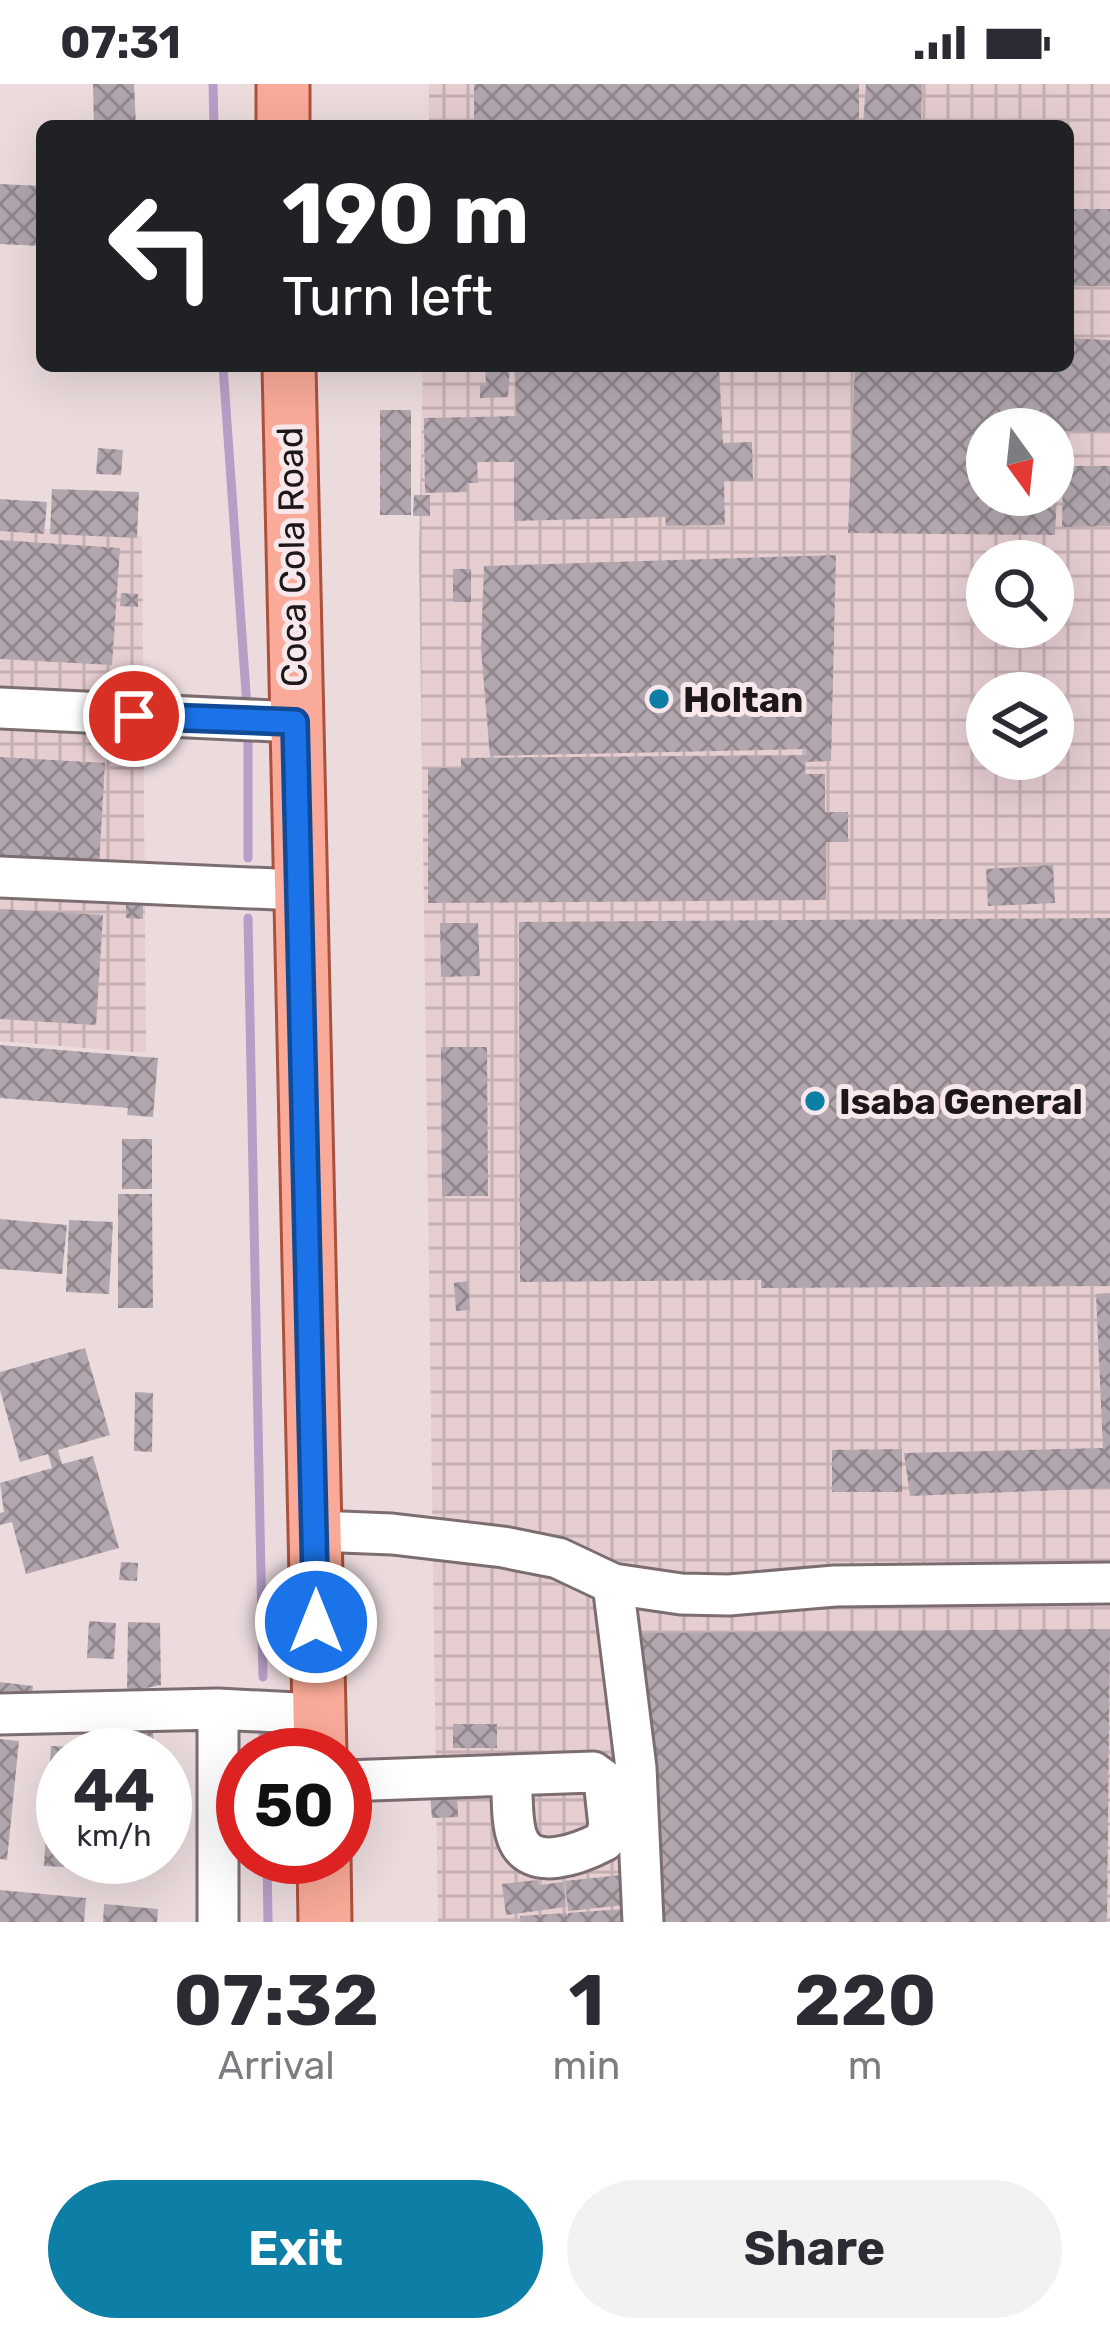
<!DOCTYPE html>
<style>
:root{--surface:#fff;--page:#f2f2f3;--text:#2b2b33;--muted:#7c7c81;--accent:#0d7fa7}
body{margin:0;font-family:Rubik,sans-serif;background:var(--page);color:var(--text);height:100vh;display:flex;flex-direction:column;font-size:45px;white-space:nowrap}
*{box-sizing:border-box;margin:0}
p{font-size:39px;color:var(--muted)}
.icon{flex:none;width:66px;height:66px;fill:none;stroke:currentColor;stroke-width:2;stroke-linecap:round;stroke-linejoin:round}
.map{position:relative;height:1838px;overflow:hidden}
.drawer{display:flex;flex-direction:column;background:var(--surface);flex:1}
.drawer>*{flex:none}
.top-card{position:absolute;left:36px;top:36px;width:1038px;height:252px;border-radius:18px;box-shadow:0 12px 48px #0002;background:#202124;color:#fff;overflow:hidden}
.needle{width:78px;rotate:165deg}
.controls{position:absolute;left:966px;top:324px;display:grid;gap:24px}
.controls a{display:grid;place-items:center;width:108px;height:108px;border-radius:50%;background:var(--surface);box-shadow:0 12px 48px #0002;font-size:60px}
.speed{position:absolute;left:36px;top:1644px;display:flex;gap:24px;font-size:60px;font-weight:700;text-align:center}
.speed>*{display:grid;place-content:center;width:156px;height:156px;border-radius:50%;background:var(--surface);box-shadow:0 12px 48px #0002;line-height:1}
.speed small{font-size:30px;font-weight:400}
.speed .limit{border:18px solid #d22;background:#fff;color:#111}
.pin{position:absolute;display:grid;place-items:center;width:102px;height:102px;color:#fff;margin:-51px;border:6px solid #fff;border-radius:50%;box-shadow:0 3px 12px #0007}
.me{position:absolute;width:132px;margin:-66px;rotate:0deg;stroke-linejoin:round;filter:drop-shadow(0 0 9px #0008)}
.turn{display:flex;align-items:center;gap:42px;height:252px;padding:0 48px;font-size:54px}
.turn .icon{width:156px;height:156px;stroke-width:2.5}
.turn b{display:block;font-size:84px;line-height:102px}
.eta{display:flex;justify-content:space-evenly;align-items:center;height:204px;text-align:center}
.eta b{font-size:72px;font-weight:700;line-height:84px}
.button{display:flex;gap:24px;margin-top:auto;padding:24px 48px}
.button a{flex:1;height:138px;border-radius:72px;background:var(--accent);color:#fff;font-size:48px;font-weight:700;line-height:138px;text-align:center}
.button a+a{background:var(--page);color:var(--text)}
.status{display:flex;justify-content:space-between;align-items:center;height:84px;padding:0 60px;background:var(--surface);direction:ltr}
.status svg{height:33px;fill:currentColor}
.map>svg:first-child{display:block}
</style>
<div class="status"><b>07:31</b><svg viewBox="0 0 49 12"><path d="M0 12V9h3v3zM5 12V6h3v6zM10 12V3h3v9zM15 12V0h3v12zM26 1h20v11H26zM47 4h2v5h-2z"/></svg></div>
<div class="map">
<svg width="1110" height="1838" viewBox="0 0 1110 1838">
<defs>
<pattern id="industrial-grid" width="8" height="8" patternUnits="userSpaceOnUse" patternTransform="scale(3)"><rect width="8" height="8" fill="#e5cdd0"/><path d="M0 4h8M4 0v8" fill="none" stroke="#c4afb2"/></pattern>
<pattern id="building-cross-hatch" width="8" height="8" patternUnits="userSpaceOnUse" patternTransform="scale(3)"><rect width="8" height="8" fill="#b3a7af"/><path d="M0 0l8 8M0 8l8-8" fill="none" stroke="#91878d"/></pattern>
</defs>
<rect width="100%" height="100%" fill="#ebdbdd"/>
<!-- industrial -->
<path fill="url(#industrial-grid)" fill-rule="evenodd" d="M429,0H1110V1838H438L419,469L423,282H1068V42H429ZM987,345H1053V411H987ZM987,477H1053V543H987ZM987,609H1053V675H987Z
M0,442L142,452L146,969L0,957Z"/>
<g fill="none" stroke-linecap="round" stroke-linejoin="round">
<!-- stream -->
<path stroke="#b79ec7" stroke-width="9" d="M213,0L214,42
M223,282L247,623
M248,774V649
M248,834L263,1593
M263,1646L264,1671
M267,1773L268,1838"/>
</g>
<!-- building -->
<path fill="url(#building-cross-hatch)" d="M93,0H134L136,42H94Z
M474,0H859V42H474Z
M866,0H922L921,42H863Z
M0,100L42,102V162L0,160Z
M1068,125H1110V202H1068Z
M1068,254L1110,256V348L1059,347L1057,402H1053V345H987V411H1057L1055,451L848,449L855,282H1068Z
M485,282H510L508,313L480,314V301H486Z
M515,282H719L723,359L752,358L753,397H724L725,441L666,442L665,433L514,437V378H477L478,399H467V408L425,409L424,334L516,332Z
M380,326H411V431H380Z
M98,364L123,366L121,391L96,390Z
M1063,382H1110V442L1062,443Z
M52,405L139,408L137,454L50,450Z
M414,411H430V432H413Z
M0,415L47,418L44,450L0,447Z
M0,456L120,464L112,581L0,575Z
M836,471L831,677L805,678V690H825V728H848V758H826V816L428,819V684H461V674L806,671V665L490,672L481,565L484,482Z
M453,485H471V518H453Z
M121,509L138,510V523L120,522Z
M0,673L105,679L99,782L0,776Z
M1053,781L1055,819L988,822L986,785Z
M126,816H143V835L126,834Z
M0,825L103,831L96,941L0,935Z
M1110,834V1202L761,1204V1196L520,1198L519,838Z
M440,839H478L480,892L441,893Z
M0,961L158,974L153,1033L127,1031L128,1024L0,1014Z
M441,963H487L488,1112H442Z
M122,1055H152V1105H122Z
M118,1110H152L153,1224H118Z
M0,1135L67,1141L62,1190L0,1185Z
M69,1136L113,1138L109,1210L66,1208Z
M468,1197L470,1226L456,1227L454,1199Z
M1110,1209V1404L910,1412L904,1369L1103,1364L1096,1210Z
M85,1264L110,1351L58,1366L62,1380L93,1372L119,1464L26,1490L12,1438L0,1441V1429L4,1428L0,1399L52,1384L48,1370L20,1378L0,1306V1288Z
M135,1308L153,1309L152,1368L134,1367Z
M902,1365V1408H832V1366Z
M121,1478L138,1479L137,1497L119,1496Z
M89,1537L116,1539L114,1575L87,1574Z
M128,1538L160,1539L161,1601L127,1608Z
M1110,1545L1107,1838H649L641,1549Z
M0,1598L33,1602L30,1626L0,1622Z
M453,1640H497V1664H453Z
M110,1643H153L154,1666H110Z
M0,1655L19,1657L7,1776L0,1775Z
M51,1662L71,1663V1671H63L64,1783L44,1782Z
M457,1710L458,1733L432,1734L430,1711Z
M101,1773H139V1794H101Z
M631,1790L634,1820L568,1827L565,1797Z
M538,1796L539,1801L563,1798L566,1823L506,1831L502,1800Z
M0,1806L86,1814L84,1838H0Z
M104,1820L158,1825L157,1838H103Z
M625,1825L626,1838H521L520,1832L567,1829V1833L568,1829Z"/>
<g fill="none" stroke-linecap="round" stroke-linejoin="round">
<!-- minor casing -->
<g stroke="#7c6e70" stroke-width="45">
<path id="minor" d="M0,624L295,638
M0,793L298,806
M316,1447L392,1450L503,1463L558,1474L613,1500L681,1510L729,1511L835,1502L1110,1499
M613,1500L636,1684L643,1838
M0,1630L218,1625L317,1630
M345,1697L593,1688L604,1696L609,1742L604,1757C581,1769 530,1790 517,1753C511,1736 513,1712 511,1694
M218,1838V1625"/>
</g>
<!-- major casing -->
<g stroke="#ab523e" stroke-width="57">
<path id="major" d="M283,0V42
M289,282L320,1671
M324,1773L325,1838"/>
</g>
<!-- minor -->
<use href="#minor" stroke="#fff" stroke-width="39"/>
<!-- major -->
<use href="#major" stroke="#faaa98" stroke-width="51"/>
</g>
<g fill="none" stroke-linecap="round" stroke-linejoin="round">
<!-- route casing -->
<g stroke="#114b97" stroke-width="30">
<path id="route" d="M134,632L295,638L316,1538"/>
</g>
<!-- route -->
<use href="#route" stroke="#1a73e8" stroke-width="21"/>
</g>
<!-- markers -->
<g fill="#0d7fa7" stroke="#f9e8eb" stroke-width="4.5">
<circle cx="659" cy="615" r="12"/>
<circle cx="815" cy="1017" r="12"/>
</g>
<g text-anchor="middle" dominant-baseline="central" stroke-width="10" stroke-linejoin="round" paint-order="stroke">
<!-- street labels -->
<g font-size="36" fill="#1d1718" stroke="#f9e8eb">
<text transform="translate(292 473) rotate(-91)">Coca Cola Road</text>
</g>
<!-- poi labels -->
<g font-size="36" font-weight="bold" fill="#1d1718" stroke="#f9e8eb" text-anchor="start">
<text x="683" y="615">Holtan</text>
<text x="839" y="1017">Isaba General</text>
</g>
</g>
</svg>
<div class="controls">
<a><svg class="needle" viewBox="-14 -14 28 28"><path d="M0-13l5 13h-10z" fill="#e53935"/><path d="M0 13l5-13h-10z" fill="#7c7c81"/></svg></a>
<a><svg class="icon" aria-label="search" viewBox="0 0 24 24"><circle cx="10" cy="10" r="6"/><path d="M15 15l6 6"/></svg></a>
<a><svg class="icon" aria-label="layers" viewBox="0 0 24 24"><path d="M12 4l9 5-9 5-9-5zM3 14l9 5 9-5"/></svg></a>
</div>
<div class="speed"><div>44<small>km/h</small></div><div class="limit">50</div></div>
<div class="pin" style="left:134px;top:632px;background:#d93025"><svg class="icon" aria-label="arrive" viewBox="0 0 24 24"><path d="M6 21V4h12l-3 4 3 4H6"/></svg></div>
<svg class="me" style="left:316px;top:1538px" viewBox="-20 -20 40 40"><circle r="17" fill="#1a73e8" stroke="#fff" stroke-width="3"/><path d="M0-11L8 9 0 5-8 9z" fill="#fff"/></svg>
<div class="top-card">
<div class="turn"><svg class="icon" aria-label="left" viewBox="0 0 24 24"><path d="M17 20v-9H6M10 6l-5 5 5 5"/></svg><div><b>190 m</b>Turn left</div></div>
</div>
</div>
<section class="drawer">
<div class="eta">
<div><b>07:32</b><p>Arrival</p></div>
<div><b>1</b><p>min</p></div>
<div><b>220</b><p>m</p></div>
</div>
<div class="button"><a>Exit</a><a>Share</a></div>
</section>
